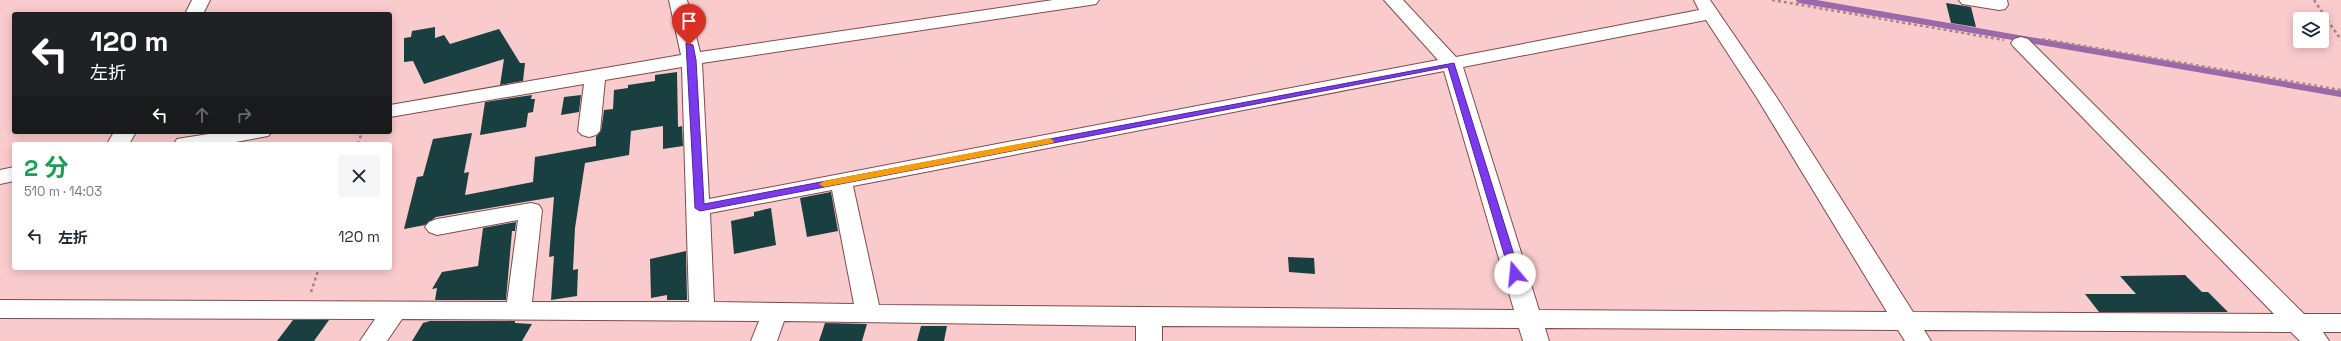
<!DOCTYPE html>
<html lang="ja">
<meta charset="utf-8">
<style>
:root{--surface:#fff;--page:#f6f6f7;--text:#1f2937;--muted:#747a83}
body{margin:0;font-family:"Space Grotesk","Noto Sans JP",sans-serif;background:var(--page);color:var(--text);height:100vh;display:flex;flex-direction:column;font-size:15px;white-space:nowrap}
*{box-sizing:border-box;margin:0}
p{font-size:13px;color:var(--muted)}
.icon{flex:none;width:22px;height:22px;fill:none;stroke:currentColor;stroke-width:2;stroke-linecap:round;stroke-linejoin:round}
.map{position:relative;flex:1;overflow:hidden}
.drawer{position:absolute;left:12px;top:142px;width:380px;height:128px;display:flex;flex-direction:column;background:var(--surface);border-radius:4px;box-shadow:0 2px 10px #0003}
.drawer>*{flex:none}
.banner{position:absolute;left:12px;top:12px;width:380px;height:122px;border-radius:4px;box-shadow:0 2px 10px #0003;background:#202124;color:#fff;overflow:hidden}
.tools{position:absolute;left:2293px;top:12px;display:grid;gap:8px}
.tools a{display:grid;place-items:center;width:36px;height:36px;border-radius:4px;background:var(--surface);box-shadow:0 2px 10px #0003;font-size:20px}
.pin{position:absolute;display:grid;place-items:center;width:34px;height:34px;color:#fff;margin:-41px -17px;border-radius:50% 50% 50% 0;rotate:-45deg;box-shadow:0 0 4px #0007}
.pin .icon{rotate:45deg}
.me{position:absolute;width:44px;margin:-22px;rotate:343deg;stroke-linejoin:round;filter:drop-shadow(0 0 3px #0008)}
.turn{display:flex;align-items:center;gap:14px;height:84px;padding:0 12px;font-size:18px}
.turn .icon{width:52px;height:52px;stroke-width:2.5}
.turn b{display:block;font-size:28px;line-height:34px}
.lanes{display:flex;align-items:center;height:38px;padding:0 12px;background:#0003;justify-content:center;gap:20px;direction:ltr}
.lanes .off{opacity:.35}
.round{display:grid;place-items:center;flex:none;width:42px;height:42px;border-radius:4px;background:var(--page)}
.head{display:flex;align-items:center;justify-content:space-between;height:68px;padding:0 12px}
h1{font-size:24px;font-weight:700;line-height:30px;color:#1e9e55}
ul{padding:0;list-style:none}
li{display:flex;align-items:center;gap:12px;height:52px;padding:0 12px}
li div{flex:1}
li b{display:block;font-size:15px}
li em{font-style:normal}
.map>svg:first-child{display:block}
</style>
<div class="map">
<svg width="2341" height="341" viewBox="0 0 2341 341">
<rect width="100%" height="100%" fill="#facbcc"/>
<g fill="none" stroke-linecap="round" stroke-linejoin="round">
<!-- stream -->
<path stroke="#9969a9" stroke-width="6" d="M1799,0L2341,94"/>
</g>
<!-- building -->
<path fill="#193f41" d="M1946,3L1971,7L1976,27L1951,23Z
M435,27V38L444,35L450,44L499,29L520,63H525L523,81L500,85L504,59L424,84L413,61L404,62V38L411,37L412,31Z
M677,72L678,127L682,126L683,146L663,149V126L631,131L629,155L585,163L575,228L573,270L578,269L577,296L551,300L554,256L549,257L554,197L436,217L425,225L404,229L417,177L423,176L433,139L472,133L464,173L469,172L465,195L533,182L535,157L596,146V137L601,131L604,110L613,109L614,90L628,88V85L655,81V75Z
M532,95L531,99H535L533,112L528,113L526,127L480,135L485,102Z
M581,95L579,112L561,115L564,97Z
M831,192L838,231L807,237L800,198Z
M771,208L776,245L734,254L731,221L754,216V212Z
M516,222L515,231H512L506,300H435L437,288L432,289L442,272L478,266L483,228Z
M686,251L687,300H667V295L651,298L650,259Z
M1288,257L1314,258L1315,274L1289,272Z
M2185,275L2202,292H2208L2228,312H2099L2085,294H2136L2120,276Z
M293,320H329L314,341H277Z
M430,321H515V323L532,324L522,341H412L423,323Z
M825,323L867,324L862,341H819Z
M921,326H947L944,341H917Z"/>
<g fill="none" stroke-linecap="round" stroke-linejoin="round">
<!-- minor casing -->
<g stroke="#7d4c4d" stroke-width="2">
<path id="minor" d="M192,0H210L203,14H185Z
M669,0H687L700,52L1053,0H1099L1096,4L1090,5L702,63L709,199L1438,60L1384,0H1403L1456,57L1699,10L1694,0H1710L1777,98L1913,312L2274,314L2014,47L2011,43L2014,39L2021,37L2028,39L2304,314H2341V332H2323L2329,341H2300L2291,332L1924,330L1931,341H1905L1898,330L1545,328L1549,341H1523L1519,328L1162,326V341H1136V326L784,321L777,341H751L759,321L402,319L387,341H360L375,319L0,318V300L507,302L518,220L437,235L429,232L425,227L429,222L437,219L531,203L539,205L542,210L532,302H689L682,67L605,80L600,131L596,135L589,137L582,135L578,131L584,84L390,117V105L681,55ZM1706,20L1757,98L1887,312L1539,310L1463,67ZM1444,71L1514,310L879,305L853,186ZM832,190L854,304L714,302L710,213Z
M1959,0H2007L2008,5L2005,9L1999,10L1962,4Z
M114,132H136L129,144H107Z
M221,132H272L268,136L225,144H174L177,139Z
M14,167V181L0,184V170Z"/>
</g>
<!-- path -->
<path stroke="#a98586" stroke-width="2.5" stroke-dasharray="3 3" stroke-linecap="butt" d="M1772,0L2004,40
M2314,0L2341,40
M2042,39L2341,90
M358,144L362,132
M311,292L319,268"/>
<!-- minor -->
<use href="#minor" fill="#fff" fill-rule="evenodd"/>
</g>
<!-- route -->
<path fill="#7c3aed" stroke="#51269a" d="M686,43L693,45L696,60L704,204L1454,63L1520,274L1515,278L1510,274L1448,67L700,211L695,208Z"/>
<!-- slow -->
<path fill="#f59e0b" d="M1050,138L1054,141L1053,143L824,187L819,184L824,181Z"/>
</svg>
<div class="tools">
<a><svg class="icon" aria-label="layers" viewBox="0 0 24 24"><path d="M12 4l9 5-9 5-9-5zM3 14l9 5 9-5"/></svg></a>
</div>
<div class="pin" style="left:689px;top:45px;background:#d93025"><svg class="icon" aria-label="arrive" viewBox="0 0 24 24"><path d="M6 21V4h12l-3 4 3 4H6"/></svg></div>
<svg class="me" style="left:1515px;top:274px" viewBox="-20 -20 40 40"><circle r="19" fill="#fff"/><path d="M0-13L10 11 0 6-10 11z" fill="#7c3aed"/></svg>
<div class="banner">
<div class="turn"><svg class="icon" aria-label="left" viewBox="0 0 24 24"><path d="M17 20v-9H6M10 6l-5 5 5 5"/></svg><div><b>120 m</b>左折</div></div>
<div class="lanes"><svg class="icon" aria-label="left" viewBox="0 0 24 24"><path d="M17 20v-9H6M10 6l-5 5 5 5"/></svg><svg class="icon off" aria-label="ahead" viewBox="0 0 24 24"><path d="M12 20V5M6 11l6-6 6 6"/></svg><svg class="icon off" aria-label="right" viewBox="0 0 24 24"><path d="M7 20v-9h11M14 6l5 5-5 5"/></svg></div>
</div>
<section class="drawer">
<div class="head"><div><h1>2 分</h1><p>510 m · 14:03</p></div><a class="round"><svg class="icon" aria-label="close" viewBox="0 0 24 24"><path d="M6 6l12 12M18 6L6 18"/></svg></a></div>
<ul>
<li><svg class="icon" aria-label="left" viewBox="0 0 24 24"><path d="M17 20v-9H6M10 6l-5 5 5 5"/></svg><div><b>左折</b></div><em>120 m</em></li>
</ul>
</section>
</div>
